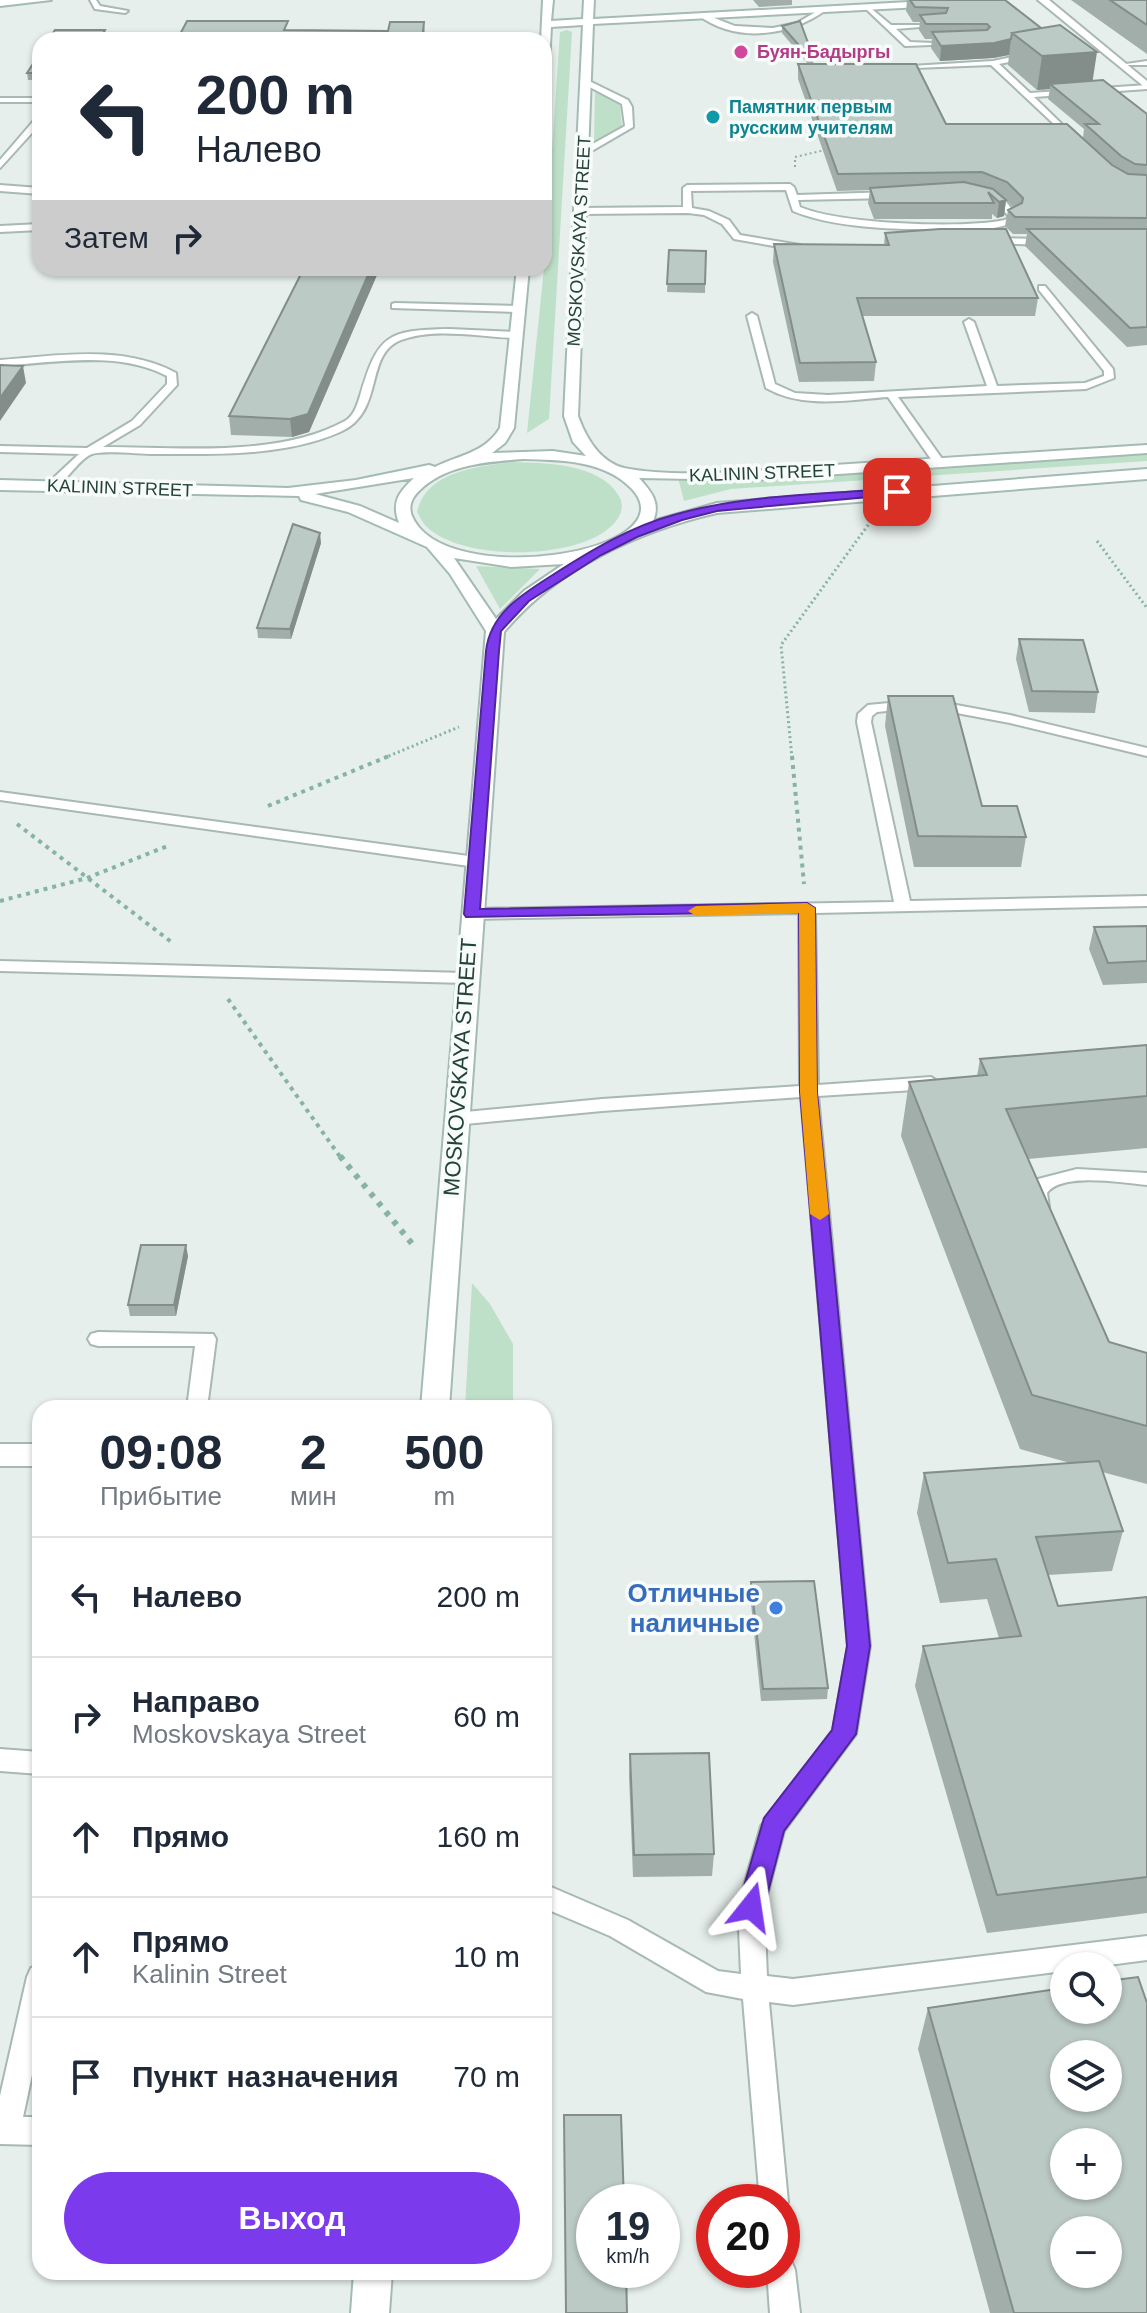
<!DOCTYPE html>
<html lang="ru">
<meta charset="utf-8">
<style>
:root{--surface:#fff;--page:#f2f2f3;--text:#1f2937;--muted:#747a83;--line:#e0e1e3;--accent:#7c3aed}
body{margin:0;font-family:Helvetica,sans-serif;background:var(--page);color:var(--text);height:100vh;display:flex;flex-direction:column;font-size:30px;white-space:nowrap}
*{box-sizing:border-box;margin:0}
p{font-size:26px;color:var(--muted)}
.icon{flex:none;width:44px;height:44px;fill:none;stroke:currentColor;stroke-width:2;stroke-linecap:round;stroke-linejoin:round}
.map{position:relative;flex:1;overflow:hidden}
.sheet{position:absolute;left:32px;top:1400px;width:520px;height:880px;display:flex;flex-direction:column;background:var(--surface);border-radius:24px;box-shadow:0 2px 6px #0004}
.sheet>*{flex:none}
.top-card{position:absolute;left:32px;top:32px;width:520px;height:244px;border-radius:24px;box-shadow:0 2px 6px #0004;background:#fff;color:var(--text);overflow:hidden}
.buttons{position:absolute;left:1050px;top:1952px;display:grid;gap:16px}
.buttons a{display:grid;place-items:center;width:72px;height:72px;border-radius:50%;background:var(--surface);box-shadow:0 2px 6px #0004;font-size:40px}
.speed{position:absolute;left:576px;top:2184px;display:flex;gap:16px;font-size:40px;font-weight:700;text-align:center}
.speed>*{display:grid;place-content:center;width:104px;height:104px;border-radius:50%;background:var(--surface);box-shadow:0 2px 6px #0004;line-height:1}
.speed small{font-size:20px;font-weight:400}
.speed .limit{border:12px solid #d22;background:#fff;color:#111}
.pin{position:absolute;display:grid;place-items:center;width:68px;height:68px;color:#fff;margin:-34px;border-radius:16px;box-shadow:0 4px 12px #0006}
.me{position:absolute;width:88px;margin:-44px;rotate:15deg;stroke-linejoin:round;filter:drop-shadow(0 0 6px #0008)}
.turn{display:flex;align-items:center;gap:28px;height:168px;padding:0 32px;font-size:36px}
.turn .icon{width:104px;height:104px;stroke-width:2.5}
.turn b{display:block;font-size:56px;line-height:68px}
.then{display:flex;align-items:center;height:76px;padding:0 32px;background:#0003;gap:16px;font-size:30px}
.eta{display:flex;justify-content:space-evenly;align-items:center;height:136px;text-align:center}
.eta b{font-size:48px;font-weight:800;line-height:56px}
.primary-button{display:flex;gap:16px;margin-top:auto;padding:16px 32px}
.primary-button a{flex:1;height:92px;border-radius:48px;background:var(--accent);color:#fff;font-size:32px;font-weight:800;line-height:92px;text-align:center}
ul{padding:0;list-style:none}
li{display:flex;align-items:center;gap:24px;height:120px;padding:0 32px;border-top:2px solid var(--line)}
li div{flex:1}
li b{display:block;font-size:30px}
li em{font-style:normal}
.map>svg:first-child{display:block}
</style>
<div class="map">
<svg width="1147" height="2313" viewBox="0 0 1147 2313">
<rect width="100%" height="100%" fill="#e6efeb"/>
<!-- green -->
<path fill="#bfe0c8" d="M567,30L572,32L549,419L527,433L544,268L560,32Z
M595,90L620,105L622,128L594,142Z
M1147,454V461L731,489L684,501L678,478L721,482Z
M511,462C545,463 600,463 619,496C626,508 619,520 609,528C573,560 462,561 427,527C423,524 420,517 417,512C426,471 476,467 511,462Z
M476,566L540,569L500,609Z
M472,1283L490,1304L513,1344V1408H465Z"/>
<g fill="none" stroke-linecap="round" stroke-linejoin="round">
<!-- lane casing -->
<g stroke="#a8b8b2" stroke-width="4">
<path id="lane" d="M90,0H96L100,6L128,11L125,13L95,9Z
M867,5L891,25H944L896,29L910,42L957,44L905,46L865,8Z
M824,7L826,10C790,36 737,44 698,15L704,14L735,26L773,28L797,23Z
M1031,53L1034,57L999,64L1030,93L1147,85V89L1034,97L1075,137L1072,141L991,65L915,68L911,66L993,61Z
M1147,61V65H1119Z
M585,79L628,100L632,107L633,127L583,156L580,151L625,126L622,104L582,83Z
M0,98H40V102H0Z
M37,117H40V124L0,168V160Z
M790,184L794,187L797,195L892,192L896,195L892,198L798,200L800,207C839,224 963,229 1005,220L1009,217L997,202L982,196L985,191L1003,198L1018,217L1011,224L994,228C937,230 845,233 793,211L786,190L691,191L692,208L709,211L729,220L740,235L800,245L797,250L734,239L722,224L704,215L688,213L579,214L575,211L579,208L683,207V188L687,185Z
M0,185L40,188V194L0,191Z
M40,224V230L0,232V226Z
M990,238L1049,239L1054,242L1049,245L987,243Z
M1039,286H1045L1113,369L1114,378L1086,389L898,397L945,463L939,466L935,465L888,397C848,400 803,409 766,388L747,316L752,313L757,316L775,384L795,393L828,395L987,386L964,322L969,319L974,322L997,386L1085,383L1104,376V371L1039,290Z
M395,303L519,306L524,309L519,312L392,308V304Z
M450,329L516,332L521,335L516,338C480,337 435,327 401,340C363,355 386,412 340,432C283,457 215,454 153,454C139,454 105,450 92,454C77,460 67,483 51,489L45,486L47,484L79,454L0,452V446L87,448L132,421L167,384V376C117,350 54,363 0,366V360C58,356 122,344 176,373L177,385L140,425L103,447C177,447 278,458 345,421C354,416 357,405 360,396C378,335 386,330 450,329Z
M910,701L917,705L915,708L877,712L872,716L871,722L910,901L1147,896V906L815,913L818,1085L931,1077L940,1083L931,1089L818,1096L870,1646L856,1734L784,1831L764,1907L767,1976L793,1979L1147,1936V1960L1101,1966H1064V1971L793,2005L769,2002L788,2202L782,2213V2202H760L743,1999L706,1992L610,1936L544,1908V1884L628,1920L718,1971L741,1974L738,1907L761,1826L833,1730L848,1646L801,1097L602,1111L455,1125L446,1119L455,1113L602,1099L800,1086L799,913L472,919L464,914L472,909L894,902L857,722L858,714L868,705Z
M935,701L1010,715L1147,748V756L1010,723L930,708V702Z
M0,792L476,857L484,862L476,867L0,800Z
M0,961L466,973L474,978L466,983L0,971Z
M1077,1169L1147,1173V1185C1123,1183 1062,1172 1047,1193L1049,1207L1047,1211H1033L1029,1193L1038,1179Z
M98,1332L213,1334L216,1339L207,1408H187L195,1346H98L91,1344L88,1339L91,1334Z
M0,1749L40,1752V1774L0,1771Z
M40,1965V2037L23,2117H40V2145L0,2144V2096L27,1977L31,1968Z
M782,2256L791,2260L795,2270L800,2313H770L767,2270H782Z"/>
</g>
<!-- street casing -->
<g stroke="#a8b8b2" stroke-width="4">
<path id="street" d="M1038,0H1049L1147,81V89Z
M0,1444H40V1466H0Z"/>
</g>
<!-- secondary casing -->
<g stroke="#a4bbb3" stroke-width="4">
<path id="secondary" d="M0,0H51L0,6Z
M543,0H553L551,21L583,19L584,0H594L593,19L946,0H1003L998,3L593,24L578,416C586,438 600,462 624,468C677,479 764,470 819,466C928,459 1038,452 1147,445V453L752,480L639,478C651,491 661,503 653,521L717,503L1147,469V479L717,513C638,531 556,569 504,632L449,1408H421L486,631L450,574L427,547L348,512L301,500L299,496L0,490V480L288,488L356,480L429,465L435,467C459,455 485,453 500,428L517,268H529L514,428L505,443L492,453L553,451L586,456L573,442L564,416L583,25L551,27L549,63L544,66V40H541ZM523,459C560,460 605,460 632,489C691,553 443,591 412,516C408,506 412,497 420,490C447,464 488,462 523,459ZM414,478C399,492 391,502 399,523L360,506L315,494ZM454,558L511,567L564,564L524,591L496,619Z
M354,2272H392L389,2313H351Z"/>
</g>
<!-- path-far3 -->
<path stroke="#86b3a5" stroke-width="2" stroke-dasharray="2 3" stroke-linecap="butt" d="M795,167V157L825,150"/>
<!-- path-far2 -->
<path stroke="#86b3a5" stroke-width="3" stroke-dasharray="2 3" stroke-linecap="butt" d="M1097,541L1147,608
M384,758L459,727
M792,758L781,645L871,521"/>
<!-- path-far1 -->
<path stroke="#86b3a5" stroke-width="4" stroke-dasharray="4 5" stroke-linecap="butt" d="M792,756L804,884
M268,806L389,756
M17,824L174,944
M0,901L87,878L170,845
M228,999L341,1158"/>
<!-- path -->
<path stroke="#86b3a5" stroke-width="6" stroke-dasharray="5 7" stroke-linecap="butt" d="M340,1156L414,1246"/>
<!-- lane -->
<use href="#lane" fill="#fff" fill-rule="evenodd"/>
<!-- street -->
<use href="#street" fill="#fff" fill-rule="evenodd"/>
<!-- secondary -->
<use href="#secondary" fill="#fff" fill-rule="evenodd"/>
</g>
<!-- wall -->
<path fill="#a1aea9" d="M753,0H792V5L759,7Z
M907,0H1005L1092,81L1147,114V345L1127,347L1025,246L1027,234H1013L1005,226L1008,210L1013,207L1006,200L1004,216L997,218L992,214V219H874L868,203L870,190L837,191L798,79V64H808L782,33V26L800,21L814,64L946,124L1083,138L1084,129L1048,99L1050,89L1037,90L1008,65L1009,55L993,58L940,61L931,48L932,39H925L919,30L920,22H913L906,11Z
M1071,0H1147V54Z
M40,53V80H28L27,73Z
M885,233L1038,298L1035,316H862L876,362L874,381L799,382L773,262L774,244L884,245Z
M669,250L706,251L705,293L667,292Z
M304,268H380L309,432L292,437L231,435L229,416Z
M321,543L291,639L258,638L257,628Z
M1019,639L1098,692L1095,713L1029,712L1016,659Z
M888,696L982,806L1026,837L1021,867H914L885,726Z
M1147,926V983L1103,985L1089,949L1094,927Z
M1147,1045V1148L1028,1159L1109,1342L1147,1353V1484L1102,1472L1123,1531L1112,1571L1048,1575L1058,1606L1147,1597V1913L987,1933L915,1686L923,1646L999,1638L987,1599L940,1603L917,1513L924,1473L1070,1463L1020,1449L901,1136L909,1082L977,1076L980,1059Z
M188,1256L176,1316H130L128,1305Z
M751,1582L828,1688L827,1699L761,1701L750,1594Z
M630,1754L714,1854L712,1876L633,1877L629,1776Z
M928,2008L1147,2313H990L918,2049Z"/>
<!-- shaded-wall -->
<path fill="#838d89" d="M424,22L425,40H422Z
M105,30L106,36L104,40H99Z
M1011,39L1009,55L993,58L940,61L941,46Z
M1097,52L1092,85L1050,84V89L1037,90L1042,56Z
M1006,200L1004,216L997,218L999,202Z
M371,268H380L309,432L292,437L290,419Z
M23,366L26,383L0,421V398Z
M320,533L321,543L291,639L290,629Z
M186,1245L188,1256L176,1316L174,1305Z"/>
<!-- building -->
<path fill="#bbcac4" stroke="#838d89" stroke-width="2" fill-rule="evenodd" d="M910,0H1005L1041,28L1012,33L1011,39L994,43L941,46L932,32L987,30L990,27L987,24H926L920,15L946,13L948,8L915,7Z
M1110,0H1147V25Z
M187,21H288L284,30L388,31L390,22H424L422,40H177Z
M800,21L814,59L812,60L782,26Z
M1060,25L1097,52L1042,56L1012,33Z
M55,30H105L99,40H48Z
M40,53V73H27Z
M798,64H916L946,124H1067L1112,165L1128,174L1147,175V218L1015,217L1008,210L1022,203L1023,198L1007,182L982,172L838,174Z
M1103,80L1147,114V165L1135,164L1121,156L1085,124H1099L1050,84Z
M964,182L993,189L1006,200L999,202L988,192L994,203H875L870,188Z
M940,229H1006L1038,298H857L876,362L800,363L774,244L889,245L885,233Z
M1027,229H1147V327L1130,328Z
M669,250L706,251L705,284H667Z
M304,268H371L308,414L290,419L229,416Z
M0,365L23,366L0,398Z
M293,524L320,533L290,629L257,628Z
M1019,639L1083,640L1098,692L1032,691Z
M888,696H953L982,806H1017L1026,837L918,836Z
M1147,926V961L1108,963L1094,927Z
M1147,1045V1096L1006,1109L1109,1342L1147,1353V1426L1032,1395L909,1082L987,1075L980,1059Z
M141,1245H186L174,1305H128Z
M1099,1461L1123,1531L1036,1537L1058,1606L1147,1597V1877L997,1895L923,1646L1021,1636L996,1559L948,1563L924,1473Z
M814,1581L828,1688L763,1689L751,1582Z
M709,1753L714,1854L634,1855L630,1754Z
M1138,1977L1147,2003V2313H1014L928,2008L1064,1988V2010H1108V1981ZM1064,2054H1108V2098H1064ZM1064,2142H1108V2186H1064ZM1064,2230H1108V2274H1064Z
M564,2115H621L624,2202H594V2270H626L627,2313H566Z"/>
<!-- route -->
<path fill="#7c3aed" stroke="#51269a" stroke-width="2" d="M897,488L901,490V494L717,511L682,520L637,537L601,555L529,601L501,631L499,651L480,909L807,903L815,908L817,1092L870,1646L856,1734L784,1831L764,1907L760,1916L751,1919L742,1916L738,1907L764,1818L832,1730L847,1646L800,1092L799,912L466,917L464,914L486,651C490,614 521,595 551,576C590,551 631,526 677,514C747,494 824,495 897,488Z"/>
<!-- slow -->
<path fill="#f59e0b" d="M807,903L815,908L817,1092L829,1214L820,1220L810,1214L800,1092L799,913L696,916L688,911L696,906Z"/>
<!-- markers -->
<circle fill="#d1479c" stroke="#f7fbf9" stroke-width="3" cx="741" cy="52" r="8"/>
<circle fill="#0f9aa8" stroke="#f7fbf9" stroke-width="3" cx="713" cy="117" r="8"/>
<circle fill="#3f7fe0" stroke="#f7fbf9" stroke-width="3" cx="776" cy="1608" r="8"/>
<g text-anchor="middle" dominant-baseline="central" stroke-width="7" stroke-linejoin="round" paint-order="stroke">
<!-- far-hotel labels -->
<g font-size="18" font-weight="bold" fill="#b23c85" stroke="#f7fbf9" text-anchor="start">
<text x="757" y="52">Буян-Бадыргы</text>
</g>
<!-- far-culture labels -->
<g font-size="18" font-weight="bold" fill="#0d838f" stroke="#f7fbf9" text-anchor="start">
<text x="729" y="107">Памятник первым<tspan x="729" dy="21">русским учителям</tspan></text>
</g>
<!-- far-street labels -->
<g font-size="18" fill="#24423a" stroke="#f7fbf9">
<text transform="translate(579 241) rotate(-87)">MOSKOVSKAYA STREET</text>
<text transform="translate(762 473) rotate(-2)">KALININ STREET</text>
<text transform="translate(120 488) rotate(2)">KALININ STREET</text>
</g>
<!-- street labels -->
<g font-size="22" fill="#24423a" stroke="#f7fbf9">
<text transform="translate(460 1067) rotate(-86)">MOSKOVSKAYA STREET</text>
</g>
<!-- near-shop labels -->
<g font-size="26" font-weight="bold" fill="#366cbe" stroke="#f7fbf9" text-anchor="end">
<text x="760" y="1593">Отличные<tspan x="760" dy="30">наличные</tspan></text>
</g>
</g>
</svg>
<div class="buttons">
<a><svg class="icon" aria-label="search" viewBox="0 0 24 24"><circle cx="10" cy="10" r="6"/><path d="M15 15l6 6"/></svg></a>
<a><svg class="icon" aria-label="layers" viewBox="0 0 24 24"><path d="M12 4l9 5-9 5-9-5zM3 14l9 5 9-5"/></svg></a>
<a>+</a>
<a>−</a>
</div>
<div class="speed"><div>19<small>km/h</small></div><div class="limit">20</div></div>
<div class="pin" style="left:897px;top:492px;background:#d93025"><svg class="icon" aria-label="arrive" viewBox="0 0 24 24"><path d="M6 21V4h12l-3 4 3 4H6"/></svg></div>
<svg class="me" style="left:751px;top:1907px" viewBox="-20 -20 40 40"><path d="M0-17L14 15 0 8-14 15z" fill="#7c3aed" stroke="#fff" stroke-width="4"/></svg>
<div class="top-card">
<div class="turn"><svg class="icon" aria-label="left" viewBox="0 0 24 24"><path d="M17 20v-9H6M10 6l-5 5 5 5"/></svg><div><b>200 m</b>Налево</div></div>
<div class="then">Затем<svg class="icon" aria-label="right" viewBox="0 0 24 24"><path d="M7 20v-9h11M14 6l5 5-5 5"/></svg></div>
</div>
<section class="sheet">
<div class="eta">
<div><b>09:08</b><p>Прибытие</p></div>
<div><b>2</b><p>мин</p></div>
<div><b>500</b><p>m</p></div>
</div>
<ul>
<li><svg class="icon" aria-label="left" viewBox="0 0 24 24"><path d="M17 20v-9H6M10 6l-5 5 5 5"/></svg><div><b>Налево</b></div><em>200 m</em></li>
<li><svg class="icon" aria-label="right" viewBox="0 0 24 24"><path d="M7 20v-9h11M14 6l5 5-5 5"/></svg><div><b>Направо</b><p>Moskovskaya Street</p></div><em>60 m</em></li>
<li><svg class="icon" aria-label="ahead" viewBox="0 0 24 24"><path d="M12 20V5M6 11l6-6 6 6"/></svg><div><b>Прямо</b></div><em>160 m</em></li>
<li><svg class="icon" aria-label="ahead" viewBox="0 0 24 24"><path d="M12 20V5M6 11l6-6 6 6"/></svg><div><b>Прямо</b><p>Kalinin Street</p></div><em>10 m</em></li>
<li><svg class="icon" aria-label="arrive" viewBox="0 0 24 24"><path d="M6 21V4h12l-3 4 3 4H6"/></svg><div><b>Пункт назначения</b></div><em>70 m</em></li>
</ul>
<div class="primary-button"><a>Выход</a></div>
</section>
</div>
